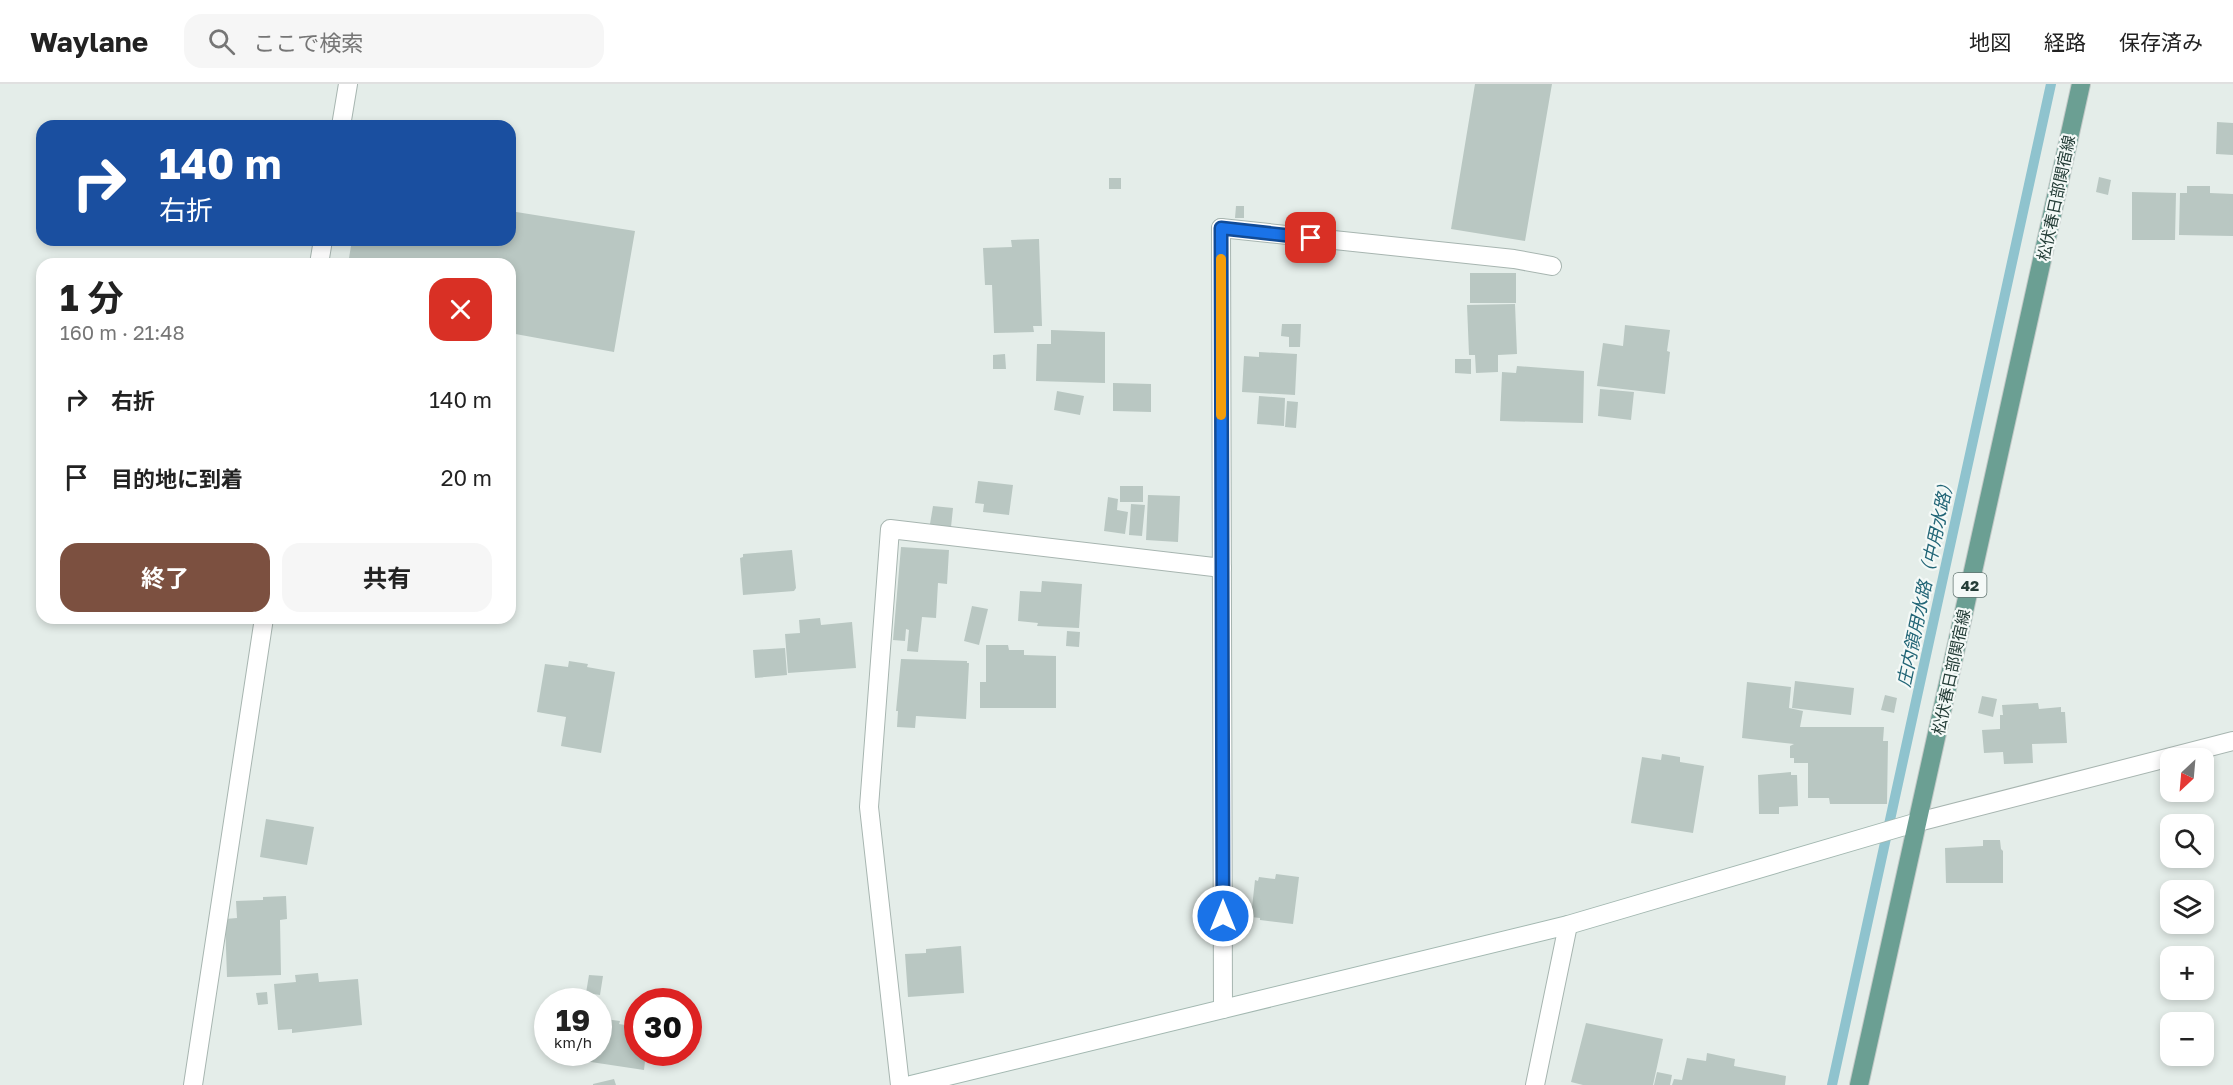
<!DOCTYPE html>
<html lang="ja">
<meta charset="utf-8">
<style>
:root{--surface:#fff;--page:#f6f6f6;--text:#222;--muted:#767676;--line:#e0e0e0;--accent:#7c5040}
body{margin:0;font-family:"Golos Text","Noto Sans JP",sans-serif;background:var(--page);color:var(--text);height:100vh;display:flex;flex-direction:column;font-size:22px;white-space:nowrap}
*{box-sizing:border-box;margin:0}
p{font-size:20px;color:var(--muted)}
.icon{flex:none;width:33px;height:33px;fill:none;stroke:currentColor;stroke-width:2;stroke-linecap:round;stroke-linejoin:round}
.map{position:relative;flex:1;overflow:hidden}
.sheet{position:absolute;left:36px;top:174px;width:480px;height:366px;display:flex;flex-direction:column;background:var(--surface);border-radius:18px;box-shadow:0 3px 9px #0003}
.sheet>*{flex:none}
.top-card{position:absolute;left:36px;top:36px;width:480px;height:126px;border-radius:18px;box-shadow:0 3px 9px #0003;background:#1a4fa0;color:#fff;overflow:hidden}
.needle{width:39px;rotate:206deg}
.controls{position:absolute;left:2160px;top:664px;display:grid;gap:12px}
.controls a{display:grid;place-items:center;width:54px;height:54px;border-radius:12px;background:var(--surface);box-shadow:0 3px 9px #0003;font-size:30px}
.speed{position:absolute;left:534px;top:904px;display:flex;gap:12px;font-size:30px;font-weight:700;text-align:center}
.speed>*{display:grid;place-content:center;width:78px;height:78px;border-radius:50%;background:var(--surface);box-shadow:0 3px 9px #0003;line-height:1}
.speed small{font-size:15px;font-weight:400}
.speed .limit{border:9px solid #d22;background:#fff;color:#111}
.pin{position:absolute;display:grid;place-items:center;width:51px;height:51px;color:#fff;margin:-26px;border-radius:12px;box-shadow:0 3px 9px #0006}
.me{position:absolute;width:66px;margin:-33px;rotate:0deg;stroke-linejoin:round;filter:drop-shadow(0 0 4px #0008)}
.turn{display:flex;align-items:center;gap:21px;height:126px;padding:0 24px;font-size:27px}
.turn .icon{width:78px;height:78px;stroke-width:2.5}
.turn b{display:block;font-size:42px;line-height:51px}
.round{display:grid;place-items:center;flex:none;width:63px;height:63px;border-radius:18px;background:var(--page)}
.head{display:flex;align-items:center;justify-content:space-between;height:102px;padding:0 24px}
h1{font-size:36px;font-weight:700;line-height:45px}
.cta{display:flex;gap:12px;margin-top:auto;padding:12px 24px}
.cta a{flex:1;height:69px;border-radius:18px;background:var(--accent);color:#fff;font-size:24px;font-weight:700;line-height:69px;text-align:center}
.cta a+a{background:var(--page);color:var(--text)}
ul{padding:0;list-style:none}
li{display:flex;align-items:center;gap:18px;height:78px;padding:0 24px}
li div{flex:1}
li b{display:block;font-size:22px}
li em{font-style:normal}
header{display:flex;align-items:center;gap:36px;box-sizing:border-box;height:84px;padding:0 30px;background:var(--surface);border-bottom:2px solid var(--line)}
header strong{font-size:28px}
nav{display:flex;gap:33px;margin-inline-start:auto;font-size:21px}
.search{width:420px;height:54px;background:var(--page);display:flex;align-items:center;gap:15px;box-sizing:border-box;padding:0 21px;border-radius:18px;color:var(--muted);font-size:22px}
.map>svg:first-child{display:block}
</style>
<header>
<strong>Waylane</strong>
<div class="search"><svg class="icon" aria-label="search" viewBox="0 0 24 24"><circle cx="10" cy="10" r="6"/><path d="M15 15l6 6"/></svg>ここで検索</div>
<nav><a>地図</a><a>経路</a><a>保存済み</a></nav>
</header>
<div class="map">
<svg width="2233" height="1001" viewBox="0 0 2233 1001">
<rect width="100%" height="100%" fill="#e4ede9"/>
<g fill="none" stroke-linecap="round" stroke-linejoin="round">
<!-- stream -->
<path stroke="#8fc3ce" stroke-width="10" d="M1832,1001L2051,0"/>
</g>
<!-- building -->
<path fill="#b9c7c2" d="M1475,0H1552L1525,157L1451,145Z
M2217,38L2233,39V71L2216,70Z
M2099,93L2111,96L2108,111L2096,108Z
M1109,94H1121V105H1109Z
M2187,102H2210V109L2233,110V152L2179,151L2180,109H2187Z
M2132,108L2176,109L2175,156H2132Z
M1236,122H1244V134H1235Z
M510,127L635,147L614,268L510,249V180H348L352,156H510Z
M1039,155L1042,242H1033L1034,248L994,249L992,201H985L983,164L1012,163L1011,156Z
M1470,189H1516V219H1470Z
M1515,220L1517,270L1498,271V288L1476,289L1475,271H1469L1467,221Z
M1282,240H1301L1300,263H1289V253L1281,252Z
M1625,241L1670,246L1667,267L1670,268L1665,310L1597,302L1603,259L1623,262Z
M1051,246L1105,248V299L1036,297L1037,260H1051Z
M1259,268L1297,270L1295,311L1242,308L1244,272L1259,273Z
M1005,270L1006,285H993V271Z
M1455,275H1471V290L1455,289Z
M1517,282L1584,287L1583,339L1500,337L1502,288L1516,289Z
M1113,299L1151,300V328L1113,327Z
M1600,305L1634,308L1631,336L1598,332Z
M1057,307L1084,312L1080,331L1054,326Z
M1259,312L1285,314L1284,342L1257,340Z
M1287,317L1298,318L1296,344L1285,343Z
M978,397L1013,401L1009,431L983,428L984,420L975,419Z
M1120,402H1143V418H1120Z
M1148,411L1180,412L1178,458L1146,456Z
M1108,413L1118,415L1117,426L1128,428L1125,450L1104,447Z
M1131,420L1145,421L1142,452L1129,451Z
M933,422L953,424L951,443L930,440Z
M901,463L949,466L947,500L938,499L936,534L922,533L918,568L907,567L909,546L906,545L905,557L893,556Z
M792,466L796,504L794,507L743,511L740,474L743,473V470Z
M1042,497L1082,500L1079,544L1037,542L1038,539L1018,537L1020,507L1041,508Z
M972,522L988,525L979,561L964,557Z
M820,534L821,541L852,538L856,584L788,589L785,550L800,549L799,536Z
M1067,547L1080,548L1079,563L1066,562Z
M986,561H1008L1009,566H1024V571L1056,572V624H980V598H986Z
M785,564L787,591L755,594L753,566Z
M901,575L967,577V579H969L966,635L916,632L915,644L897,643L898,627H896Z
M569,577L588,580L587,583L615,588L601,669L561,662L566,633L537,628L545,580L568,583Z
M1795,597L1854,604L1851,631L1792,624Z
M1747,598L1791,603L1789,624L1803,627L1800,643H1884L1883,657H1888L1887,720H1830L1829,714H1808V679H1794V674H1790V662L1794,660L1742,654Z
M1885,611L1897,614L1894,629L1881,626Z
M1982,612L1997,615L1993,633L1978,629Z
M2038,619L2039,625L2061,623V628H2065L2067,659L2032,660L2033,679L2004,680L2003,668L1984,669L1982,646L2000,645V631H2003L2002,621Z
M1662,670L1680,673V678L1704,682L1693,749L1631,739L1642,673L1661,676Z
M1791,688V691H1797L1798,722L1779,723V730H1759L1758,691Z
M266,735L314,743L307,781L260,773Z
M1983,756H2000L2001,765L2003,767V799H1946L1945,764L1983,762Z
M1276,790L1299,793L1293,840L1260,836V834L1251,833L1255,796L1258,797L1259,793L1275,795Z
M286,812L287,835L280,836L281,891L227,893L225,835L237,834L236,817L263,816V813Z
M961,862L964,909L908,913L905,870L926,869V865Z
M318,889L319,898L358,895L362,941L292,949V945L278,946L274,900L296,898L295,891Z
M589,891L603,892L600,911L586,909Z
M267,908L268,920L258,921L256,909Z
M598,934L620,937L619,940L638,943V969H646L644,986L571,975L572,969H598Z
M1586,939L1663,955L1653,1001H1583L1571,998Z
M1707,969L1735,975L1734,982L1786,992L1785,1001H1672L1674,995L1682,996L1687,974L1706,977Z
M1657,988L1672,991L1670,1001H1654Z
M614,995L616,1001H593V1000Z"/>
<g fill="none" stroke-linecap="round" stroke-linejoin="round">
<!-- lane casing -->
<g stroke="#a7b5b0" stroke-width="20">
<path id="lane" d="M1221,144L1514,175L1552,182
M900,1001L869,723L890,445L1222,484"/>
</g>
<!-- street casing -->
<g stroke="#a7b5b0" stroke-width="20">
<path id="street" d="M341,42L348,0
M1221,144L1223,925
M319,180L323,156
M1918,738L2233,657
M193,1001L264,534
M1535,1001L1568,841"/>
</g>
<!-- secondary casing -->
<g stroke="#a3b8b1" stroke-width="20">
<path id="secondary" d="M911,1001L1568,841L1918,738"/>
</g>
<!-- primary casing -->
<g stroke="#c2c9c7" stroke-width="20">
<path id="primary" d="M1859,1001L2081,0"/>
</g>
<!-- lane -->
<use href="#lane" stroke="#fff" stroke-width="18"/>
<!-- street -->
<use href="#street" stroke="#fff" stroke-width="18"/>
<!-- secondary -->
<use href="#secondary" stroke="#fff" stroke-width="18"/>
<!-- primary -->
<use href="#primary" stroke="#6b9f93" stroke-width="18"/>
</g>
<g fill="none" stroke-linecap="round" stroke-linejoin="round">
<!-- route casing -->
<g stroke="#114b97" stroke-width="15">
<path id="route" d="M1223,832L1221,144L1311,154"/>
</g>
<!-- route -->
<use href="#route" stroke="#1a73e8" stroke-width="10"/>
<!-- slow -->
<path stroke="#f59e0b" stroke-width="10" d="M1221,175V331"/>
</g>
<g text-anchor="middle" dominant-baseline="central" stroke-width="4.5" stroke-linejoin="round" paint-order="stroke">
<!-- shield labels -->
<rect fill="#f4f9f7" stroke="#627571" stroke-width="1.5" x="1953.5" y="489" width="33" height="24" rx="4.5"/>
<g font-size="15" font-weight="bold" fill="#243d37">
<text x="1970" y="501">42</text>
</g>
<!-- street labels -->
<g font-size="16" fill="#243d37" stroke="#f4f9f7">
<text transform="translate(2056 114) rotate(-78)">松伏春日部関宿線</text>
<text transform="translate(1951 588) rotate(-78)">松伏春日部関宿線</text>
</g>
<!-- water labels -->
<g font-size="18" font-style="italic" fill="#216576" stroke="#f4f9f7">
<text transform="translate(1925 497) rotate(-78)">庄内領用水路（中用水路）</text>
</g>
</g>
</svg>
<div class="controls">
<a><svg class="needle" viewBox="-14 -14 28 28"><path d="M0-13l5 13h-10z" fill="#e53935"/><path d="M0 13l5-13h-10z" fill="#767676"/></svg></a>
<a><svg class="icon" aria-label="search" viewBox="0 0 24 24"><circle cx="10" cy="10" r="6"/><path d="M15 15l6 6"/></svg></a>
<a><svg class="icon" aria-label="layers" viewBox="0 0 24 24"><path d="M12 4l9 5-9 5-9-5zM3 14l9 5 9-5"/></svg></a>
<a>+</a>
<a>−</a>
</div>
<div class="speed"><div>19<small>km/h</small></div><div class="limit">30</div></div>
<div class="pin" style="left:1311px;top:154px;background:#d93025"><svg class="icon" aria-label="arrive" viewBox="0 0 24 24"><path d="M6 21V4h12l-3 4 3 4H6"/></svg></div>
<svg class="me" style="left:1223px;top:832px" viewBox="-20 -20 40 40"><circle r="17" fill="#1a73e8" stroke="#fff" stroke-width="3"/><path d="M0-11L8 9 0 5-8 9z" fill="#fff"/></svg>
<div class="top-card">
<div class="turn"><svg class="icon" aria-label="right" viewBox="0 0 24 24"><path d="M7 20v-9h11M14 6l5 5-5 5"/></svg><div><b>140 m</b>右折</div></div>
</div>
<section class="sheet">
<div class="head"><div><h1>1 分</h1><p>160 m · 21:48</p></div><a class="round" style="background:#d93025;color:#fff"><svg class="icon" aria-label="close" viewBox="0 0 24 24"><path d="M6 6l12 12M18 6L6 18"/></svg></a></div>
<ul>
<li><svg class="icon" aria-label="right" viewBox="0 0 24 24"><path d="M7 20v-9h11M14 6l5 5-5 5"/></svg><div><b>右折</b></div><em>140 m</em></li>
<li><svg class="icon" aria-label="arrive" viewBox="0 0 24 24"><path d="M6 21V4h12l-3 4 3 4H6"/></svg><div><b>目的地に到着</b></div><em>20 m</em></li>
</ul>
<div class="cta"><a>終了</a><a>共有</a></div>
</section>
</div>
